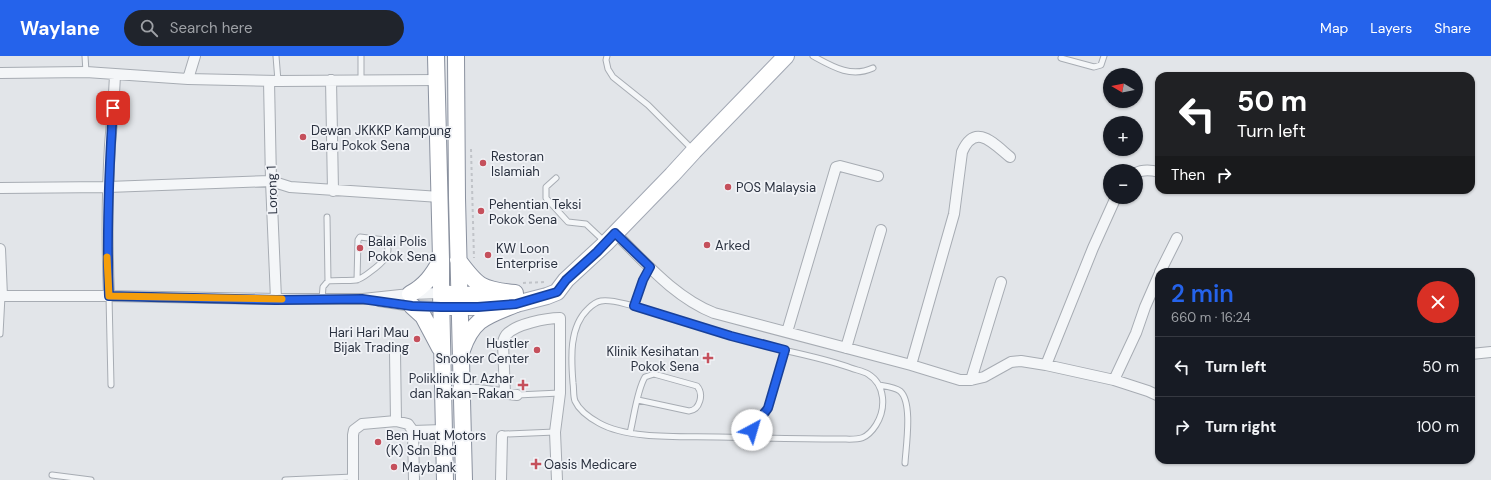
<!DOCTYPE html>
<meta charset="utf-8">
<style>
:root{--surface:#171b24;--page:#20242c;--text:#f1f3f6;--muted:#9ea1a6;--line:#363941;--accent:#2563eb}
body{margin:0;font-family:"DM Sans",sans-serif;background:var(--page);color:var(--text);height:100vh;display:flex;flex-direction:column;font-size:15px;white-space:nowrap}
*{box-sizing:border-box;margin:0}
p{font-size:13px;color:var(--muted)}
.icon{flex:none;width:22px;height:22px;fill:none;stroke:currentColor;stroke-width:2;stroke-linecap:round;stroke-linejoin:round}
.map{position:relative;flex:1;overflow:hidden}
.details{position:absolute;left:1155px;top:212px;width:320px;height:196px;display:flex;flex-direction:column;background:var(--surface);border-radius:12px;box-shadow:0 1px 3px #0004}
.details>*{flex:none}
.hud{position:absolute;left:1155px;top:16px;width:320px;height:122px;border-radius:12px;box-shadow:0 1px 3px #0004;background:#202124;color:#fff;overflow:hidden}
.needle{width:26px;rotate:280deg}
.controls{position:absolute;left:1103px;top:12px;display:grid;gap:8px}
.controls a{display:grid;place-items:center;width:40px;height:40px;border-radius:50%;background:var(--surface);box-shadow:0 1px 3px #0004;font-size:20px}
.pin{position:absolute;display:grid;place-items:center;width:34px;height:34px;color:#fff;margin:-17px;border-radius:8px;box-shadow:0 2px 6px #0006}
.me{position:absolute;width:44px;margin:-22px;rotate:39deg;stroke-linejoin:round;filter:drop-shadow(0 0 3px #0008)}
.turn{display:flex;align-items:center;gap:14px;height:84px;padding:0 16px;font-size:18px}
.turn .icon{width:52px;height:52px;stroke-width:2.5}
.turn b{display:block;font-size:28px;line-height:34px}
.then{display:flex;align-items:center;height:38px;padding:0 16px;background:#0003;gap:8px;font-size:15px}
.round{display:grid;place-items:center;flex:none;width:42px;height:42px;border-radius:21px;background:var(--page)}
.overview{display:flex;align-items:center;justify-content:space-between;height:68px;padding:0 16px}
h1{font-size:24px;font-weight:600;line-height:30px;color:var(--accent)}
ul{padding:0;list-style:none}
li{display:flex;align-items:center;gap:12px;height:60px;padding:0 16px;border-top:1px solid var(--line)}
li div{flex:1}
li b{display:block;font-size:15px}
li em{font-style:normal}
header{display:flex;align-items:center;gap:24px;box-sizing:border-box;height:56px;padding:0 20px;background:var(--accent);color:#fff}
header strong{font-size:19px}
nav{display:flex;gap:22px;margin-inline-start:auto;font-size:14px}
.search{width:280px;height:36px;background:var(--page);display:flex;align-items:center;gap:10px;box-sizing:border-box;padding:0 14px;border-radius:22px;color:var(--muted);font-size:15px}
.map>svg:first-child{display:block}
</style>
<header>
<strong>Waylane</strong>
<div class="search"><svg class="icon" aria-label="search" viewBox="0 0 24 24"><circle cx="10" cy="10" r="6"/><path d="M15 15l6 6"/></svg>Search here</div>
<nav><a>Map</a><a>Layers</a><a>Share</a></nav>
</header>
<div class="map">
<svg width="1491" height="424" viewBox="0 0 1491 424">
<rect width="100%" height="100%" fill="#e2e5e9"/>
<g fill="none" stroke-linecap="round" stroke-linejoin="round">
<!-- service casing -->
<g stroke="#a7acb3" stroke-width="7">
<path id="service" d="M85,0L86,16
M276,0L278,25
M361,0V24
M607,0L606,4L608,13L613,21L648,49L693,94
M813,0C833,11 851,22 873,12
M1061,2L1094,11L1101,9L1104,0
M556,122L546,131V142L568,166L586,168L604,185
M327,161L328,225
M109,240L111,329
M322,243L323,231L328,225C337,224 347,225 356,224C361,223 366,219 370,216C381,208 394,198 385,184L360,181L358,184L357,224
M634,250C624,248 611,243 601,245C596,246 592,249 588,253C569,271 571,302 573,327C574,333 573,340 575,345C579,354 590,362 599,367C629,384 684,380 718,381C758,382 799,383 839,383C857,383 865,386 876,369C886,353 886,329 868,318C863,315 856,314 851,312C829,304 806,299 783,294C733,281 683,266 634,250L643,224L650,212
M0,278L2,240
M879,329C885,330 895,331 900,335C913,346 906,390 905,407
M517,339L560,337
M630,377C634,361 637,334 645,321L654,318L697,330C704,338 700,354 689,355L638,344
M502,380L505,378L555,376
M750,382L754,368L764,360L768,352L785,294
M52,419L91,424
M285,424L353,421"/>
</g>
<!-- minor casing -->
<g stroke="#a7acb3" stroke-width="12">
<path id="minor" d="M0,17L86,16L188,23L278,25L438,24
M188,23L195,0
M331,24L333,135
M269,25L271,125L276,243
M1136,117C1143,113 1151,114 1159,116
M0,132L108,131L271,125L290,131L440,141
M615,177C645,206 674,241 714,257L911,309L960,324H971L984,321L1011,306L1021,305L1046,309L1114,324L1148,335L1159,340
M0,193L2,240
M1160,216L1177,182
M0,240H109L276,243H363L410,238L441,237
M109,240C107,190 107,139 110,89C112,66 114,42 115,19
M379,245L412,250L441,251
M787,276L836,111L840,110L878,120
M846,292L881,174
M395,296L396,365
M1471,298L1491,296
M911,309L954,158L962,96C975,66 993,87 1010,101
M1046,309L1093,192L1116,141
M971,324L1001,226
M1114,324L1136,277L1145,251L1159,219
M462,334H478L517,339
M505,337L503,288C503,284 504,282 506,279C515,268 547,262 560,262V337L555,376L557,424
M413,375L443,374
M353,424V379L354,374L362,368L396,365L408,368L413,375L414,424
M501,424L502,380"/>
</g>
<!-- primary casing -->
<g stroke="#a2a8b4" stroke-width="18">
<path id="primary" d="M441,237L460,239L504,238
M441,251H478L516,248L547,240L557,236L566,224L606,187L672,119L694,95L786,0"/>
</g>
<!-- trunk casing -->
<g stroke="#8a919f" stroke-width="18">
<path id="trunk" d="M436,0L441,203V237L445,424
M456,0L457,142L464,424
M458,204C477,230 481,234 515,237
M410,238C425,230 433,219 441,204
M412,250L423,260L440,292
M462,294C473,262 487,260 516,248"/>
</g>
<!-- path -->
<path stroke="#c0c3c8" stroke-width="2" stroke-dasharray="3 3" stroke-linecap="butt" d="M471,93L474,202
M523,227L545,226"/>
<!-- service -->
<use href="#service" stroke="#f4f6f8" stroke-width="5"/>
<!-- minor -->
<use href="#minor" stroke="#f4f6f8" stroke-width="10"/>
<!-- primary -->
<use href="#primary" stroke="#fff" stroke-width="16"/>
<!-- trunk -->
<use href="#trunk" stroke="#fff" stroke-width="16"/>
</g>
<g fill="none" stroke-linecap="round" stroke-linejoin="round">
<!-- route casing -->
<g stroke="#184099" stroke-width="10">
<path id="route" d="M113,52C109,115 106,177 109,240L276,244L362,243L412,250L441,251H478L516,248L557,236L566,224L597,196L615,177L650,211L643,224L634,250L731,280L785,294L768,352C763,360 755,366 752,374"/>
</g>
<!-- route -->
<use href="#route" stroke="#2563eb" stroke-width="7"/>
<!-- slow -->
<path stroke="#f59e0b" stroke-width="7" d="M107,201L109,240L282,243"/>
</g>
<!-- markers -->
<g fill="#c5505c" stroke="#f1f3f7" stroke-width="1.5">
<circle cx="303" cy="81" r="4"/>
<circle cx="483" cy="107" r="4"/>
<circle cx="728" cy="131" r="4"/>
<circle cx="481" cy="155" r="4"/>
<circle cx="707" cy="189" r="4"/>
<circle cx="360" cy="192" r="4"/>
<circle cx="488" cy="199" r="4"/>
<circle cx="417" cy="283" r="4"/>
<circle cx="537" cy="294" r="4"/>
<path d="M706 296h4v4h4v4h-4v4h-4v-4h-4v-4h4z"/>
<path d="M521 323h4v4h4v4h-4v4h-4v-4h-4v-4h4z"/>
<circle cx="378" cy="386" r="4"/>
<path d="M534 402h4v4h4v4h-4v4h-4v-4h-4v-4h4z"/>
<circle cx="394" cy="411" r="4"/>
</g>
<g text-anchor="middle" dominant-baseline="central" stroke-width="3.5" stroke-linejoin="round" paint-order="stroke">
<!-- poi labels -->
<g font-size="13" fill="#2b3240" stroke="#f1f3f7" text-anchor="start">
<text x="311" y="74">Dewan JKKKP Kampung<tspan x="311" dy="15">Baru Pokok Sena</tspan></text>
<text x="491" y="100">Restoran<tspan x="491" dy="15">Islamiah</tspan></text>
<text x="736" y="131">POS Malaysia</text>
<text x="489" y="148">Pehentian Teksi<tspan x="489" dy="15">Pokok Sena</tspan></text>
<text x="368" y="185">Balai Polis<tspan x="368" dy="15">Pokok Sena</tspan></text>
<text x="715" y="189">Arked</text>
<text x="496" y="192">KW Loon<tspan x="496" dy="15">Enterprise</tspan></text>
<text x="409" y="276" text-anchor="end">Hari Hari Mau<tspan x="409" dy="15">Bijak Trading</tspan></text>
<text x="529" y="287" text-anchor="end">Hustler<tspan x="529" dy="15">Snooker Center</tspan></text>
<text x="699" y="295" text-anchor="end">Klinik Kesihatan<tspan x="699" dy="15">Pokok Sena</tspan></text>
<text x="514" y="322" text-anchor="end">Poliklinik Dr Azhar<tspan x="514" dy="15">dan Rakan-Rakan</tspan></text>
<text x="386" y="379">Ben Huat Motors<tspan x="386" dy="15">(K) Sdn Bhd</tspan></text>
<text x="544" y="408">Oasis Medicare</text>
<text x="402" y="411">Maybank</text>
</g>
<!-- street labels -->
<g font-size="13" fill="#2b3240" stroke="#f1f3f7">
<text transform="translate(272 134) rotate(-92)">Lorong 1</text>
</g>
</g>
</svg>
<div class="controls">
<a><svg class="needle" viewBox="-14 -14 28 28"><path d="M0-13l5 13h-10z" fill="#e53935"/><path d="M0 13l5-13h-10z" fill="#9ea1a6"/></svg></a>
<a>+</a>
<a>−</a>
</div>
<div class="pin" style="left:113px;top:52px;background:#d93025"><svg class="icon" aria-label="arrive" viewBox="0 0 24 24"><path d="M6 21V4h12l-3 4 3 4H6"/></svg></div>
<svg class="me" style="left:752px;top:374px" viewBox="-20 -20 40 40"><circle r="19" fill="#fff"/><path d="M0-13L10 11 0 6-10 11z" fill="#2563eb"/></svg>
<div class="hud">
<div class="turn"><svg class="icon" aria-label="left" viewBox="0 0 24 24"><path d="M17 20v-9H6M10 6l-5 5 5 5"/></svg><div><b>50 m</b>Turn left</div></div>
<div class="then">Then<svg class="icon" aria-label="right" viewBox="0 0 24 24"><path d="M7 20v-9h11M14 6l5 5-5 5"/></svg></div>
</div>
<section class="details">
<div class="overview"><div><h1>2 min</h1><p>660 m · 16:24</p></div><a class="round" style="background:#d93025;color:#fff"><svg class="icon" aria-label="close" viewBox="0 0 24 24"><path d="M6 6l12 12M18 6L6 18"/></svg></a></div>
<ul>
<li><svg class="icon" aria-label="left" viewBox="0 0 24 24"><path d="M17 20v-9H6M10 6l-5 5 5 5"/></svg><div><b>Turn left</b></div><em>50 m</em></li>
<li><svg class="icon" aria-label="right" viewBox="0 0 24 24"><path d="M7 20v-9h11M14 6l5 5-5 5"/></svg><div><b>Turn right</b></div><em>100 m</em></li>
</ul>
</section>
</div>
